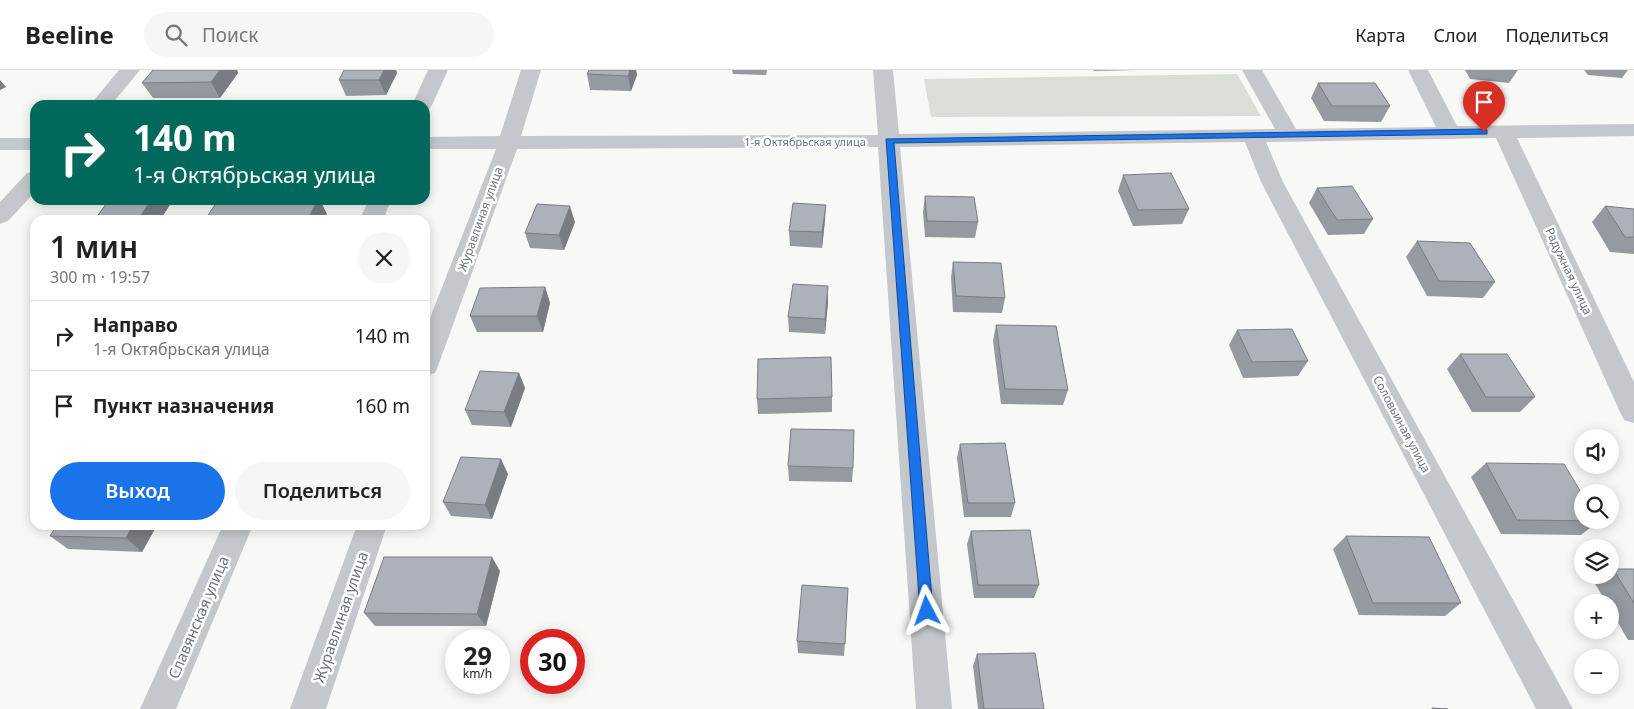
<!DOCTYPE html>
<html lang="ru">
<meta charset="utf-8">
<style>
:root{--surface:#fff;--page:#f6f6f6;--text:#222;--muted:#767676;--line:#e0e0e0;--accent:#1a73e8}
body{margin:0;font-family:"Noto Sans",sans-serif;background:var(--page);color:var(--text);height:100vh;display:flex;flex-direction:column;font-size:19px;white-space:nowrap}
*{box-sizing:border-box;margin:0}
p{font-size:16px;color:var(--muted)}
.icon{flex:none;width:28px;height:28px;fill:none;stroke:currentColor;stroke-width:2;stroke-linecap:round;stroke-linejoin:round}
.map{position:relative;flex:1;overflow:hidden}
.sheet{position:absolute;left:30px;top:145px;width:400px;height:315px;display:flex;flex-direction:column;background:var(--surface);border-radius:15px;box-shadow:0 2px 12px #0003}
.sheet>*{flex:none}
.hud{position:absolute;left:30px;top:30px;width:400px;height:105px;border-radius:15px;box-shadow:0 2px 12px #0003;background:#00695c;color:#fff;overflow:hidden}
.buttons{position:absolute;left:1574px;top:359px;display:grid;gap:10px}
.buttons a{display:grid;place-items:center;width:45px;height:45px;border-radius:50%;background:var(--surface);box-shadow:0 2px 12px #0003;font-size:25px}
.speed{position:absolute;left:445px;top:559px;display:flex;gap:10px;font-size:25px;font-weight:700;text-align:center}
.speed>*{display:grid;place-content:center;width:65px;height:65px;border-radius:50%;background:var(--surface);box-shadow:0 2px 12px #0003;line-height:1}
.speed small{font-size:12px;font-weight:400}
.speed .limit{border:8px solid #d22;background:#fff;color:#111}
.pin{position:absolute;display:grid;place-items:center;width:42px;height:42px;color:#fff;margin:-51px -21px;border-radius:50% 50% 50% 0;rotate:-45deg;box-shadow:0 0 5px #0007}
.pin .icon{rotate:45deg}
.me{position:absolute;width:55px;margin:-28px;rotate:356deg;stroke-linejoin:round;filter:drop-shadow(0 0 4px #0008)}
.turn{display:flex;align-items:center;gap:18px;height:105px;padding:0 20px;font-size:22px}
.turn .icon{width:65px;height:65px;stroke-width:2.5}
.turn b{display:block;font-size:35px;line-height:42px}
.round{display:grid;place-items:center;flex:none;width:52px;height:52px;border-radius:26px;background:var(--page)}
.headline{display:flex;align-items:center;justify-content:space-between;height:85px;padding:0 20px}
h1{font-size:30px;font-weight:600;line-height:38px}
.cta{display:flex;gap:10px;margin-top:auto;padding:10px 20px}
.cta a{flex:1;height:58px;border-radius:30px;background:var(--accent);color:#fff;font-size:20px;font-weight:600;line-height:58px;text-align:center}
.cta a+a{background:var(--page);color:var(--text)}
ul{padding:0;list-style:none}
li{display:flex;align-items:center;gap:15px;height:70px;padding:0 20px;border-top:1px solid var(--line)}
li div{flex:1}
li b{display:block;font-size:19px}
li em{font-style:normal}
header{display:flex;align-items:center;gap:30px;box-sizing:border-box;height:70px;padding:0 25px;background:var(--surface);border-bottom:1px solid var(--line)}
header strong{font-size:24px}
nav{display:flex;gap:28px;margin-inline-start:auto;font-size:18px}
.search{width:350px;height:45px;background:var(--page);display:flex;align-items:center;gap:12px;box-sizing:border-box;padding:0 18px;border-radius:28px;color:var(--muted);font-size:19px}
.map>svg:first-child{display:block}
</style>
<header>
<strong>Beeline</strong>
<div class="search"><svg class="icon" aria-label="search" viewBox="0 0 24 24"><circle cx="10" cy="10" r="6"/><path d="M15 15l6 6"/></svg>Поиск</div>
<nav><a>Карта</a><a>Слои</a><a>Поделиться</a></nav>
</header>
<div class="map">
<svg width="1634" height="639" viewBox="0 0 1634 639">
<rect width="100%" height="100%" fill="#f8f9f6"/>
<!-- green -->
<path fill="#d9dfd7" d="M1237,4L1261,46L931,47L924,9Z"/>
<g fill="none" stroke-linecap="round" stroke-linejoin="round">
<!-- minor -->
<path fill="#c4c7cb" fill-rule="evenodd" d="M119,0H140L111,35H90Z
M428,0H448L432,35L429,39L425,40V35H412Z
M521,0H541L521,66L878,65L873,0H893L899,64L1275,59L1242,0H1262L1296,59L1436,57L1408,0H1428L1457,56L1634,54V66L1517,68L1634,312V353L1624,350L1620,342L1496,68L1266,72L1283,112L1573,639H1536L1261,112L1245,72L900,77L952,639H916L878,77L517,79L438,296L435,303L425,306V261L496,79H425V67L500,66Z
M0,68H35V80H0Z
M35,101V122L8,151L0,154V132L27,103Z
M369,130H391L383,150H359Z
M223,455H253L176,639H140Z
M357,455H387L326,639H290Z"/>
</g>
<!-- wall -->
<path fill="#9599a0" d="M153,0H237L238,3L220,28H153L142,13Z
M344,0H396L397,3L386,25L346,26L339,10Z
M589,0H636L637,5L631,21L590,20L587,4Z
M732,0H767L766,5L733,4Z
M1093,0H1139L1094,1Z
M1465,0H1518L1509,13L1470,9Z
M1584,0H1628L1622,8L1588,5Z
M1318,13L1390,36L1381,52L1324,51L1311,28Z
M1123,105L1189,139L1182,154L1133,156L1118,121Z
M1317,118L1373,149L1364,164L1328,165L1309,133Z
M925,126L978,152L975,168L925,167L923,142Z
M109,130H173L160,150H97L96,148Z
M1605,136L1634,139V184L1610,182L1592,152Z
M825,150L822,178L790,176L789,161Z
M575,152L564,180L530,178L525,163Z
M1417,171L1495,212L1483,228L1427,226L1406,187Z
M953,192L1005,228L1002,243L953,242L951,208Z
M545,217L550,233L543,262H477L470,246Z
M828,232L825,264L789,262L788,247Z
M996,255L1068,320L1063,335L1001,334L993,271Z
M1237,260L1308,291L1298,306L1243,308L1229,275Z
M1460,284L1535,327L1520,342H1472L1447,299Z
M519,303L525,318L511,357L472,355L465,340Z
M832,327V342L758,344L757,329Z
M960,374L1015,433L1011,447H964L957,388Z
M1486,393L1599,451L1581,465L1501,464L1471,407Z
M788,396L853,398L852,412L789,411Z
M508,404L492,449L451,446L443,432Z
M157,455L142,482L68,479L50,466Z
M971,461L1039,515L1034,528H974L967,474Z
M1346,466L1461,533L1445,546L1359,545L1333,479Z
M1613,499H1634V570H1628L1610,539V532H1606L1594,512L1605,505H1610V501Z
M500,501L486,556H375L364,543Z
M848,518L844,586L798,583L797,571Z
M977,584L1044,639H978L973,596Z"/>
<!-- shaded-wall -->
<path fill="#797d82" d="M220,0H237L238,3L220,28L211,12Z
M384,0H396L397,3L386,25L379,10Z
M630,0H636L637,5L631,21L628,6Z
M0,10L6,17L0,20Z
M151,130H173L160,150H142L140,147Z
M318,130H320L327,144L324,150H307Z
M826,135L825,150L822,178V162Z
M570,136L575,152L564,180L559,165Z
M828,216V232L825,264V249Z
M545,217L550,233L543,262L537,246Z
M519,303L525,318L511,357L504,342Z
M501,389L508,404L492,449L485,435Z
M133,455H157L142,482L126,468Z
M492,487L500,501L486,556L477,544Z"/>
<!-- building -->
<path fill="#adb2ba" stroke="#797d82" d="M153,0H220L211,12L142,13Z
M344,0H384L379,10H339Z
M589,0H630L628,6L587,4Z
M1318,13H1375L1390,36H1332Z
M1171,103L1189,139L1138,140L1123,105Z
M1352,116L1373,149L1337,150L1317,118Z
M925,126L974,127L978,152L927,151Z
M109,130H151L140,147L96,148Z
M218,130H318L307,150H205Z
M793,133L826,135L822,162L789,161Z
M537,134L570,136L559,165L525,163Z
M1605,136L1634,139V167H1625Z
M1417,171L1470,173L1495,212L1439,211Z
M953,192L1001,193L1005,228L956,226Z
M793,214L828,216L825,249L788,247Z
M545,217L537,246H470L480,218Z
M996,255L1056,256L1068,320L1005,319Z
M1292,259L1308,291L1252,292L1237,260Z
M1460,284H1507L1535,327H1486Z
M831,287L832,327L757,329L758,289Z
M480,301L519,303L504,342L465,340Z
M791,359L854,360L853,398L788,396Z
M1005,373L1015,433H968L960,374Z
M461,387L501,389L485,435L443,432Z
M1486,393L1564,394L1582,424V450H1599V451L1517,450Z
M57,455H133L126,468L50,466Z
M1030,460L1039,515H978L971,461Z
M1346,466L1429,467L1461,533H1373Z
M384,487H492L477,544L364,543Z
M1613,499H1634V533Z
M802,515L848,518L845,574L797,571Z
M1035,583L1044,639H984L977,584Z
M1432,638L1448,639H1432Z"/>
<!-- route -->
<path fill="#1a73e8" stroke="#114b97" d="M1484,59L1487,60V64L894,73L933,541L931,546L927,547L922,546L920,541L886,69Z"/>
<g text-anchor="middle" dominant-baseline="central" stroke-width="5" stroke-linejoin="round" paint-order="stroke">
<!-- far-street labels -->
<g font-size="11" fill="#697586" stroke="#fff">
<text x="805" y="71">1-я Октябрьская улица</text>
</g>
<!-- street labels -->
<g font-size="12" fill="#697586" stroke="#fff">
<text transform="translate(480 149) rotate(-70)">Журавлиная улица</text>
<text transform="translate(1569 201) rotate(65)">Радужная улица</text>
<text transform="translate(1402 354) rotate(62)">Соловьиная улица</text>
</g>
<!-- near-street labels -->
<g font-size="15" fill="#697586" stroke="#fff">
<text transform="translate(198 547) rotate(-67)">Славянская улица</text>
<text transform="translate(340 547) rotate(-71)">Журавлиная улица</text>
</g>
</g>
</svg>
<div class="buttons">
<a><svg class="icon" aria-label="sound" viewBox="0 0 24 24"><path d="M4 9h4l5-4v14l-5-4H4zM17 9q2 3 0 6"/></svg></a>
<a><svg class="icon" aria-label="search" viewBox="0 0 24 24"><circle cx="10" cy="10" r="6"/><path d="M15 15l6 6"/></svg></a>
<a><svg class="icon" aria-label="layers" viewBox="0 0 24 24"><path d="M12 4l9 5-9 5-9-5zM3 14l9 5 9-5"/></svg></a>
<a>+</a>
<a>−</a>
</div>
<div class="speed"><div>29<small>km/h</small></div><div class="limit">30</div></div>
<div class="pin" style="left:1484px;top:62px;background:#d93025"><svg class="icon" aria-label="arrive" viewBox="0 0 24 24"><path d="M6 21V4h12l-3 4 3 4H6"/></svg></div>
<svg class="me" style="left:927px;top:541px" viewBox="-20 -20 40 40"><path d="M0-17L14 15 0 8-14 15z" fill="#1a73e8" stroke="#fff" stroke-width="4"/></svg>
<div class="hud">
<div class="turn"><svg class="icon" aria-label="right" viewBox="0 0 24 24"><path d="M7 20v-9h11M14 6l5 5-5 5"/></svg><div><b>140 m</b>1-я Октябрьская улица</div></div>
</div>
<section class="sheet">
<div class="headline"><div><h1>1 мин</h1><p>300 m · 19:57</p></div><a class="round"><svg class="icon" aria-label="close" viewBox="0 0 24 24"><path d="M6 6l12 12M18 6L6 18"/></svg></a></div>
<ul>
<li><svg class="icon" aria-label="right" viewBox="0 0 24 24"><path d="M7 20v-9h11M14 6l5 5-5 5"/></svg><div><b>Направо</b><p>1-я Октябрьская улица</p></div><em>140 m</em></li>
<li><svg class="icon" aria-label="arrive" viewBox="0 0 24 24"><path d="M6 21V4h12l-3 4 3 4H6"/></svg><div><b>Пункт назначения</b></div><em>160 m</em></li>
</ul>
<div class="cta"><a>Выход</a><a>Поделиться</a></div>
</section>
</div>
